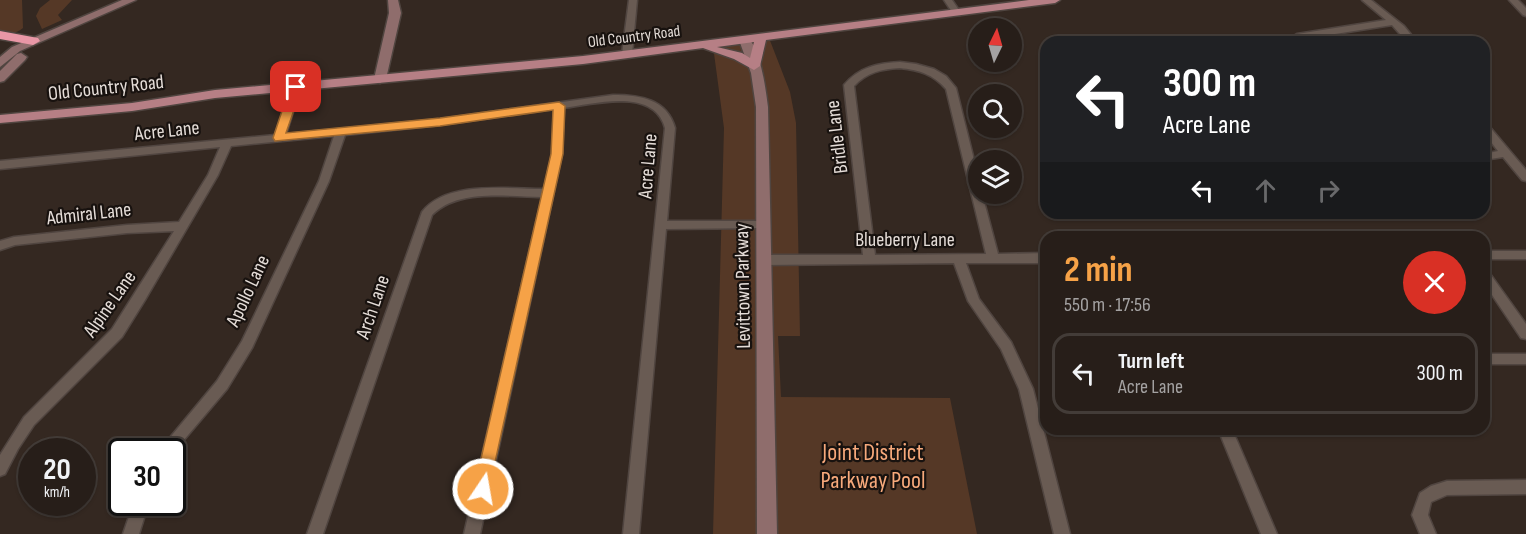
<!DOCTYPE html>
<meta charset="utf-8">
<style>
:root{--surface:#271e19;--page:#2f2722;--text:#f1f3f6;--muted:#a4a2a2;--line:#433c38;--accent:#f6a247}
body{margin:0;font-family:"Sofia Sans Condensed",sans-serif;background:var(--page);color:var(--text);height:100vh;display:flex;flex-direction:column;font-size:22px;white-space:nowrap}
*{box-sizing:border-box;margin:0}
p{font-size:20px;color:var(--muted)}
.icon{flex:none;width:33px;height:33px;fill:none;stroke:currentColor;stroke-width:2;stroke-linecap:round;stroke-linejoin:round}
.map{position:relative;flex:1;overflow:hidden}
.drawer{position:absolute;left:1040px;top:231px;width:450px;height:204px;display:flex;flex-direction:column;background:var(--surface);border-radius:18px;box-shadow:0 2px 4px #0004,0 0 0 2px var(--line)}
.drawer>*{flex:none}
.banner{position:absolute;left:1040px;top:36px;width:450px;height:183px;border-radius:18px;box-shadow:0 2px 4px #0004,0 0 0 2px var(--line);background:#202124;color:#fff;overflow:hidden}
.needle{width:39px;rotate:5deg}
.fabs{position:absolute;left:968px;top:18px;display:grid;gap:12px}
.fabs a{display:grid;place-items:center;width:54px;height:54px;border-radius:50%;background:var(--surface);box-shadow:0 2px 4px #0004,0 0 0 2px var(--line);font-size:30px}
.speed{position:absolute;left:18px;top:438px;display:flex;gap:12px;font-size:30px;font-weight:700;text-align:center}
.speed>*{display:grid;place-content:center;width:78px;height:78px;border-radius:50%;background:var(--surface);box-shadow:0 2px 4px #0004,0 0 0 2px var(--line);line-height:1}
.speed small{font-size:15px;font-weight:400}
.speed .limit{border:3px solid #111;border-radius:9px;background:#fff;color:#111}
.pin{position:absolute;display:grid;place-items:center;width:51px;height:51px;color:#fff;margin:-26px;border-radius:12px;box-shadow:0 3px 9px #0006}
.me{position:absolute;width:66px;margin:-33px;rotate:12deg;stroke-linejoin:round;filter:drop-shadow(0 0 4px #0008)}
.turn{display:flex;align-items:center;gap:21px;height:126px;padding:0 24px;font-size:27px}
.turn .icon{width:78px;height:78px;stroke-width:2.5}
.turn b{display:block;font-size:42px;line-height:51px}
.lanes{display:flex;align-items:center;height:57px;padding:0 24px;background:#0003;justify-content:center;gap:30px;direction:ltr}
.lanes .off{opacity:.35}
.round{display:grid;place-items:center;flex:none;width:63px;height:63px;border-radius:32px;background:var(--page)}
.head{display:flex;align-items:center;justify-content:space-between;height:102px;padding:0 24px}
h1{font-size:36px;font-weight:700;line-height:45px;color:var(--accent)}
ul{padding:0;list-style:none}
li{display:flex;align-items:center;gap:18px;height:81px;margin:0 12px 9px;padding:0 12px;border:3px solid var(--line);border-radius:18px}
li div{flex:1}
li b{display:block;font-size:22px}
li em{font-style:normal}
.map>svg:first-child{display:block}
</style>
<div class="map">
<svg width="1526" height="534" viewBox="0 0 1526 534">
<rect width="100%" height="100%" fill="#342821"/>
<!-- green -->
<path fill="#553826" d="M0,0H22L23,28C15,35 9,33 0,31Z
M50,0H72L58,15L62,20L42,29L36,16L40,8Z
M769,38L790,92L796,123L800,336H778L781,397L950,398L977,534H713L724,128L713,46Z"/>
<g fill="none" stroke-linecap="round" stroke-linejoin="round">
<!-- street casing -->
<g stroke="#504540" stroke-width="3">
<path id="street" d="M629,0H637L632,54L627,57L622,54Z
M944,0H952L961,13L960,15H954Z
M1362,0H1371L1404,26L1417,42H1407L1392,25L1297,40L1292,37L1297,34L1386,20Z
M1509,0H1518L1526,8V16L1523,15Z
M900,62L916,64L934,69L946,76L956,88L978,176V194H982L998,254L1046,253V263H966L979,299L1011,342L1033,389L1070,534H1054L1019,389L1001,349L968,301L954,263L764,265L758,260L764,255H863L844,85C859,67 878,63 900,62ZM900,68C919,70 933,74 946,89L986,254L875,255L854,86C867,72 882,69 900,68Z
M296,84L301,87L286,134L440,119L613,95C640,95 667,99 675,128L667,221H767L769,224L767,227L763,228L666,229L639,534H623L665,128C654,87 594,104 564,108L562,154L480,534H464L542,197C507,197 459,188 432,215L323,534H307L422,212C447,180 508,189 544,189L552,154L554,109L440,125L345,135L329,181L252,348L227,389L172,454V452H158L217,381L242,341L319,181L334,136L231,146L218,175L145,300L122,337L34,425L18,449L5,474L0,476V455L24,417L112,329L174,231L127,233L15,245L0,250V241L14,237L127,225L179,222L208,175L220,147L0,169V161L275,135L291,87Z
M1484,124L1488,125L1526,170V181L1522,180L1503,157L1484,160V154L1498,151L1484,133Z
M1484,251H1526V259H1484Z
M1484,269L1488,271L1526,324V339L1521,338L1484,283Z
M1484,354H1526V364H1484Z
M1218,429H1232L1277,534H1261Z
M1526,480V494L1447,495L1431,502L1428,515L1436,534H1420L1412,515L1420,493L1431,486L1447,481Z
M134,502H149L139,534H123Z"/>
</g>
<!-- secondary casing -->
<g stroke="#504540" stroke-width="3">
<path id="secondary" d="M122,0H136L20,51L0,67V57L12,47Z
M388,0H398L401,13L386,79L380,83L374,79L389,13Z
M745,37C760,41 766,92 768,107L777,534H757L756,107L751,73L739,40Z
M21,53L27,57L25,60L4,81L0,82V71L17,54Z"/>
</g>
<!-- primary casing -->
<g stroke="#504540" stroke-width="3">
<path id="primary" d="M1029,0H1060L1055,3L766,40L760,66L754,70L734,59L703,48L583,64L215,98L132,111L0,123V115L132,103L215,90L583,56ZM754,42L750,58L742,53L717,47Z"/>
</g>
<!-- highway casing -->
<g stroke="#504540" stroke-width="3">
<path id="highway" d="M0,31L38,38L40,41L33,45L0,39Z"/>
</g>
<!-- street -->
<use href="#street" fill="#695b53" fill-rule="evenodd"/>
<!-- secondary -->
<use href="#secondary" fill="#8f6d6c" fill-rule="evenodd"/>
<!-- primary -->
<use href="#primary" fill="#b67f85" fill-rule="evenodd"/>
<!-- highway -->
<use href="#highway" fill="#e997a6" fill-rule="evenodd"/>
</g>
<!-- route -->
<path fill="#f6a247" stroke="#a0692e" stroke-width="1.5" d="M296,83L302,87L286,133L440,118L559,102L565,106L563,154L488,494L483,496L477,494L474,489L551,154L553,110L440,126L275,141L273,138L290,87Z"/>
<g text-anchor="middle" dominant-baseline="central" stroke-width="4.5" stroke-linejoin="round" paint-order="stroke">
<!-- far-street labels -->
<g font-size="16" fill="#e5ddd8" stroke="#18120f">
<text transform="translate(634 37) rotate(-7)">Old Country Road</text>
</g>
<!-- street labels -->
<g font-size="20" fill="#e5ddd8" stroke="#18120f">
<text transform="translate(106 88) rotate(-6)">Old Country Road</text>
<text transform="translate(167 131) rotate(-6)">Acre Lane</text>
<text transform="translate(837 137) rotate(-97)">Bridle Lane</text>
<text transform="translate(648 166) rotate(-85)">Acre Lane</text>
<text transform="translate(89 214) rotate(-6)">Admiral Lane</text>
<text x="905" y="240">Blueberry Lane</text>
<text transform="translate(743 286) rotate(-91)">Levittown Parkway</text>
<text transform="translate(248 291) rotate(-65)">Apollo Lane</text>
<text transform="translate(110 304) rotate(-55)">Alpine Lane</text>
<text transform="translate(373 307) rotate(-71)">Arch Lane</text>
</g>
<!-- near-park labels -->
<g font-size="24" fill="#f7a97b" stroke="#18120f">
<text x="873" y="452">Joint District<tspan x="873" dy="28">Parkway Pool</tspan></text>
</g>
</g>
</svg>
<div class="fabs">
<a><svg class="needle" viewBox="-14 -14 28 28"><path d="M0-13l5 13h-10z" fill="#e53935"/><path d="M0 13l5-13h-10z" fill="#a4a2a2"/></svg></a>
<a><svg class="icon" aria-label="search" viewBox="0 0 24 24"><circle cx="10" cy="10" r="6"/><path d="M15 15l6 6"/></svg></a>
<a><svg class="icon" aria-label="layers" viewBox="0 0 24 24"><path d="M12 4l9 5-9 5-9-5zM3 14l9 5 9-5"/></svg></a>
</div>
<div class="speed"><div>20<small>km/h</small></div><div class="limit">30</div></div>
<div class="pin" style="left:296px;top:87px;background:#d93025"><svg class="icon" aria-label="arrive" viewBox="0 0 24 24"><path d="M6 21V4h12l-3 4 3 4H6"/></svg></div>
<svg class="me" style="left:483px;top:489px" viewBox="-20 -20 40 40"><circle r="17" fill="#f6a247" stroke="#fff" stroke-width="3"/><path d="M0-11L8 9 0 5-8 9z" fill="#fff"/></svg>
<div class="banner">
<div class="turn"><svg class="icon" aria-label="left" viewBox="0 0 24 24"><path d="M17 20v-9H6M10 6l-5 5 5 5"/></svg><div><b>300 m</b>Acre Lane</div></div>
<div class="lanes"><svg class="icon" aria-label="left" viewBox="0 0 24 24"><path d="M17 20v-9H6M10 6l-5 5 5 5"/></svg><svg class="icon off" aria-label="ahead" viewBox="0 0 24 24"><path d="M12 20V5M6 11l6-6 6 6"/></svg><svg class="icon off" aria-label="right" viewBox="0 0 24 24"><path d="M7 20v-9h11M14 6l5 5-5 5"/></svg></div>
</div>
<section class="drawer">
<div class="head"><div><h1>2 min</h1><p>550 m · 17:56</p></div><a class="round" style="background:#d93025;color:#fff"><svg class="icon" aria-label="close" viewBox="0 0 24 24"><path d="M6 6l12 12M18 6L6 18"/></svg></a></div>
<ul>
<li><svg class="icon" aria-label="left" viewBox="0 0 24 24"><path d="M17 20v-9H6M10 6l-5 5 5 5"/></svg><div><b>Turn left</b><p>Acre Lane</p></div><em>300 m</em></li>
</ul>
</section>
</div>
